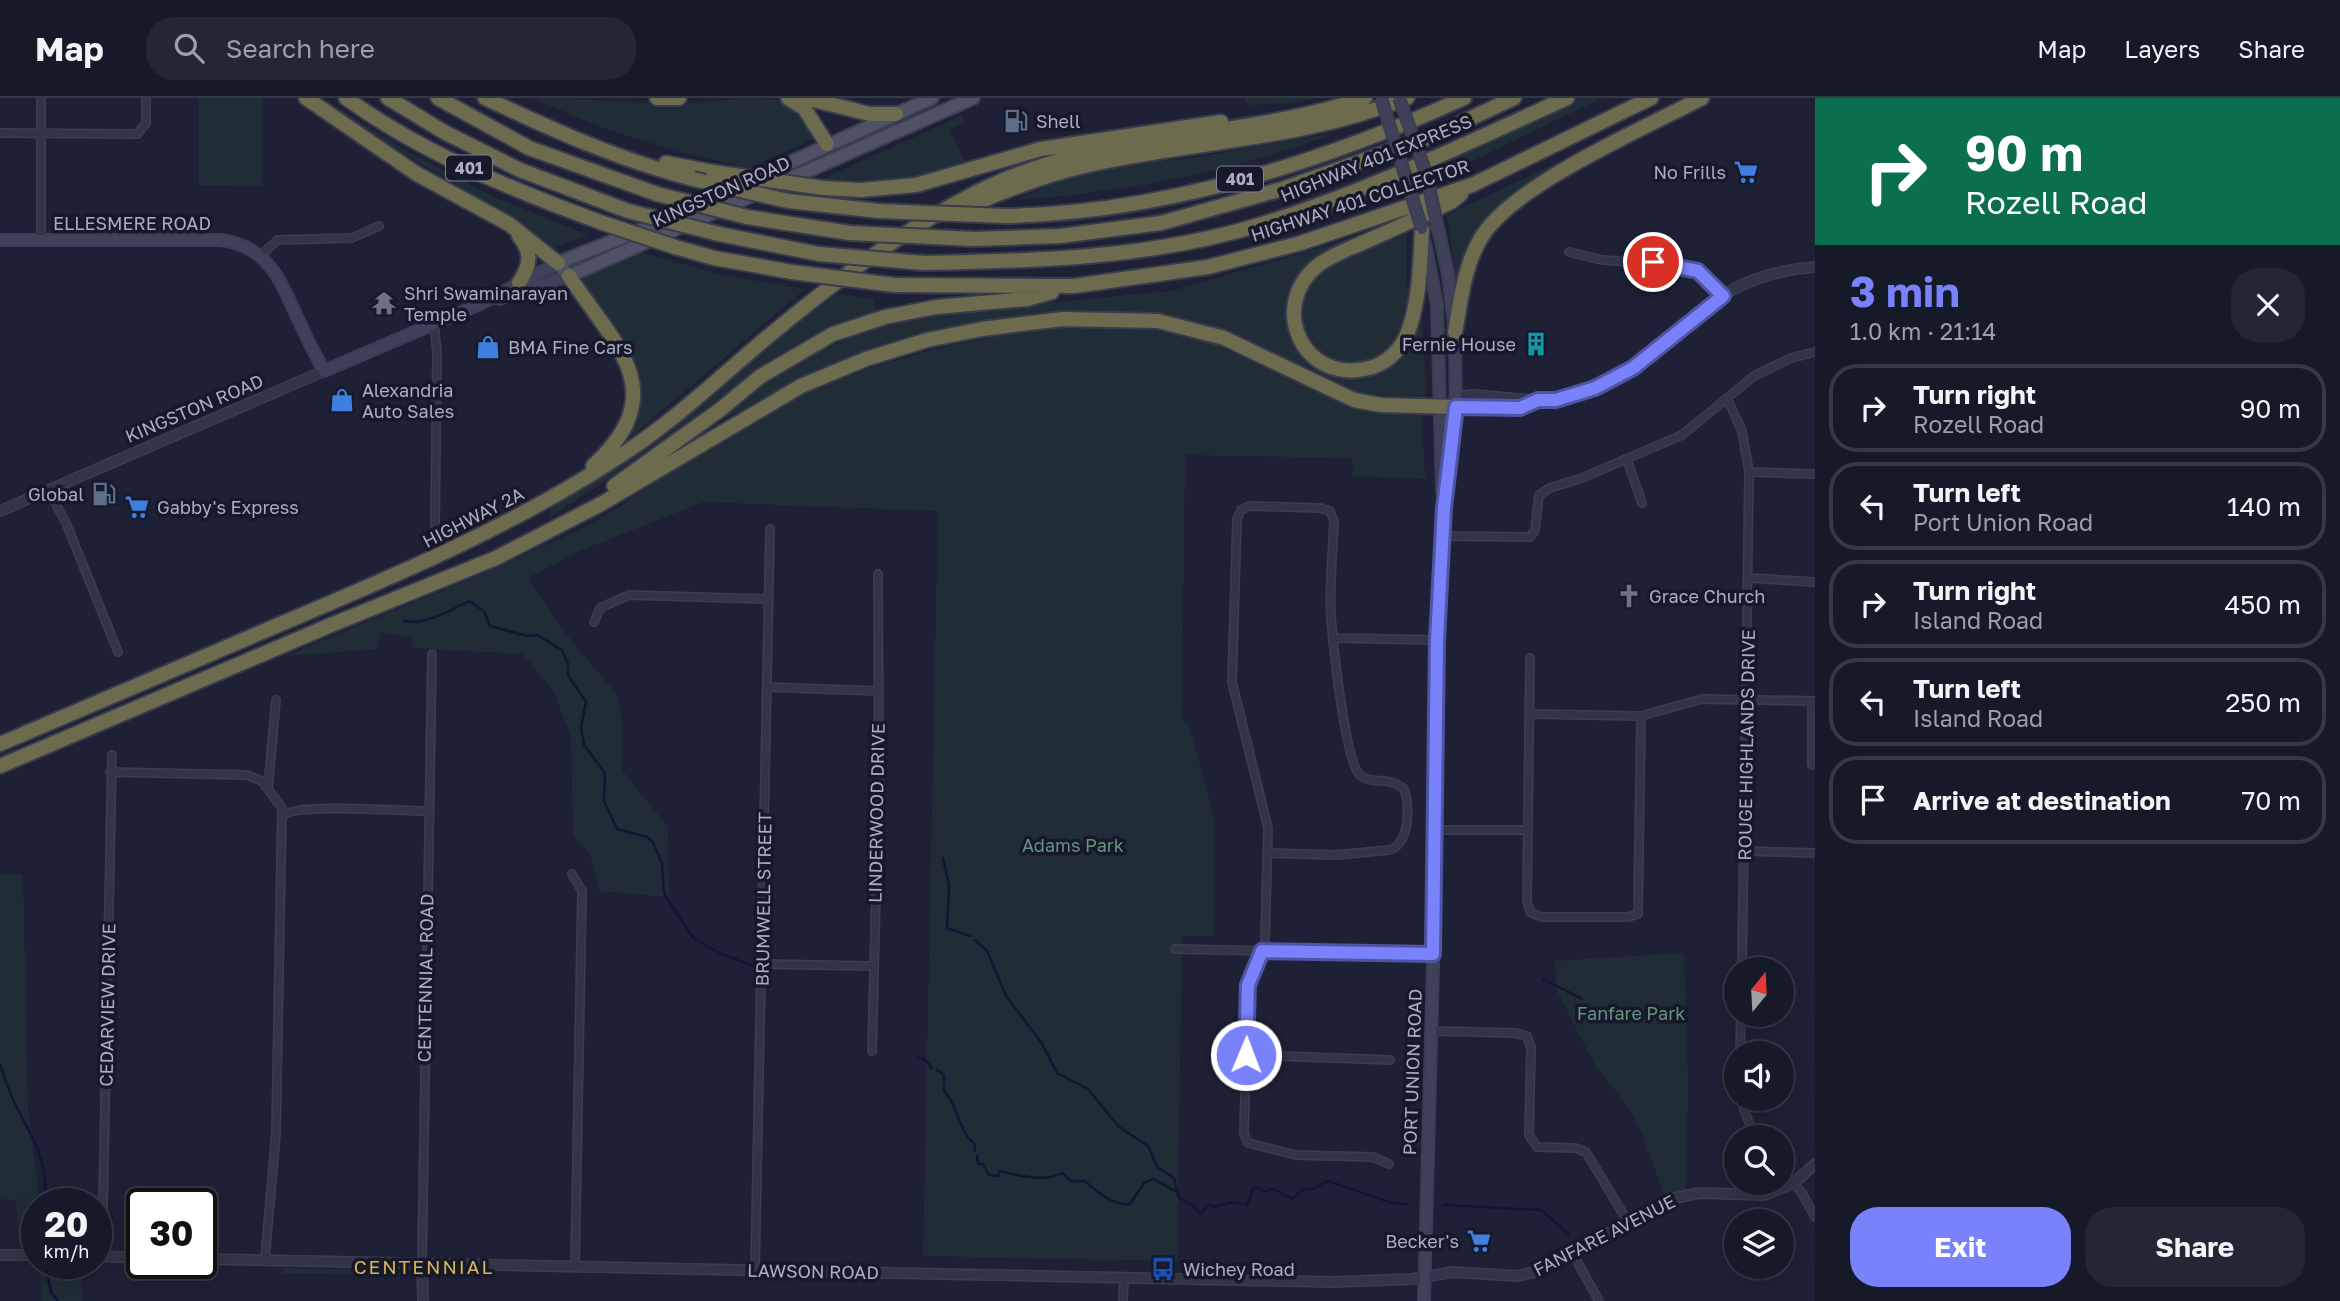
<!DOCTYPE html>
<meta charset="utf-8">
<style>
:root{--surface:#161928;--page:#232634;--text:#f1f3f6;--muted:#9ea0a8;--line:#353845;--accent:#7982fb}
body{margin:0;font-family:"Golos Text",sans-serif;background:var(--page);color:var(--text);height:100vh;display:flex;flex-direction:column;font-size:26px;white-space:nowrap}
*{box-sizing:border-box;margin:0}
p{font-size:23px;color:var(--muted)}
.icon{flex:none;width:38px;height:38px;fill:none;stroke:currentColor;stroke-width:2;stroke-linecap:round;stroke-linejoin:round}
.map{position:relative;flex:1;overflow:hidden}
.sheet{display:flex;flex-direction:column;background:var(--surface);width:525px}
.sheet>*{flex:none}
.banner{background:#0b6e4f;color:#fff;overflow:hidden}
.needle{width:46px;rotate:18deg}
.controls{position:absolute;left:1724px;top:859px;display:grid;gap:14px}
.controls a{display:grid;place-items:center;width:70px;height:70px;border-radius:50%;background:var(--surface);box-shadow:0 4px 18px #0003,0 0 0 2px var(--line);font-size:35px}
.speed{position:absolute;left:21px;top:1090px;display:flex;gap:14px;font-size:35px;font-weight:700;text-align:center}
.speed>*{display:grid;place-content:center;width:91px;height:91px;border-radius:50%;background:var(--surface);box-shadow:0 4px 18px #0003,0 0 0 2px var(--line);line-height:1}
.speed small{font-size:18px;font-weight:400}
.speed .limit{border:4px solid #111;border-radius:10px;background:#fff;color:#111}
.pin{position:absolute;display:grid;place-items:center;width:60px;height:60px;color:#fff;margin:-30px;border:4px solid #fff;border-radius:50%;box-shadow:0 2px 7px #0007}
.me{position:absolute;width:77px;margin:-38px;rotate:1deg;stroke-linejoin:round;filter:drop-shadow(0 0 5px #0008)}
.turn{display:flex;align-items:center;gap:24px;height:147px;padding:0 35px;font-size:32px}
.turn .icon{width:91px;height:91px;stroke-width:2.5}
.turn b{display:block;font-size:49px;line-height:60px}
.round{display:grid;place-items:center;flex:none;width:74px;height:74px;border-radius:28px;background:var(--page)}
.head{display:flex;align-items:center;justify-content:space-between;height:119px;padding:0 35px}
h1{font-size:42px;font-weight:700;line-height:52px;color:var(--accent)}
.primary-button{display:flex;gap:14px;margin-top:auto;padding:14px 35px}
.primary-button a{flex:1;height:80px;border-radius:28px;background:var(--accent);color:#fff;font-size:28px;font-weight:700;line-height:80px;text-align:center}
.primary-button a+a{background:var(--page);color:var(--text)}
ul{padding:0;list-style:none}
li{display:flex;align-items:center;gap:21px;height:88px;margin:0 14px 10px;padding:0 21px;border:4px solid var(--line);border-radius:28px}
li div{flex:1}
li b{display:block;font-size:26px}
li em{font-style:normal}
header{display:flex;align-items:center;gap:42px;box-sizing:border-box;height:98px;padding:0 35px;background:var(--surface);border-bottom:2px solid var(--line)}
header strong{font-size:33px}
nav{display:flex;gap:38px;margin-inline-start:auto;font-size:24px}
.search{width:490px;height:63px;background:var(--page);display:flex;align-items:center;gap:18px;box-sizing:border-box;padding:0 24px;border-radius:28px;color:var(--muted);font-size:26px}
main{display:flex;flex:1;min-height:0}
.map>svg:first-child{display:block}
</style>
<header>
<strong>Map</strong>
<div class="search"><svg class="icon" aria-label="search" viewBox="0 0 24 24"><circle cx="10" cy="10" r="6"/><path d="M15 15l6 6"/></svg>Search here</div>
<nav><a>Map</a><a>Layers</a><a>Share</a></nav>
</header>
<main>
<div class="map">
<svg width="1815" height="1203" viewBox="0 0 1815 1203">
<rect width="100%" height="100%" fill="#1e2136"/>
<!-- green -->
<path fill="#202d37" d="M199,0H263L262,88L199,87Z
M532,0C597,0 662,10 726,2C745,0 773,0 791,5C801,10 809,30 815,40L749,70L675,53L598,28Z
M1244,0H1315L1294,5L1247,7Z
M1581,0H1602L1437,80L1435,68Z
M337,9L409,54L492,98L588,137L553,150C483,99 407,59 334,13Z
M961,18L965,25L950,31L965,64L901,82L817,83Z
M1656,18C1594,51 1520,79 1477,137C1468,149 1463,167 1456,181L1447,117Z
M1336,35C1232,73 1127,94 1016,102L1074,77L1127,66L1192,60Z
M1394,84L1398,98L1271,134V130Z
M1407,136V189L1410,191C1407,209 1404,232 1393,247C1363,285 1299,260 1300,213C1300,172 1374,143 1407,136Z
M1357,139C1336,154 1308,167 1294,190C1275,220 1301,264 1329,276C1346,283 1366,276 1383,272L1421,194L1426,300L1363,296L1338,289L1158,218L1071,214L970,226L890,245L803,281L703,331L798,263L861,235L892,226L980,211L1172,193Z
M640,154L723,177L805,191L631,339L627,335L640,292L635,266L579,181Z
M833,195L873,201L876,213L829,228L775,258L658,348L552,418L549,410L659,340Z
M1065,226L1135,228L1203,241L1349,305L1422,316L1425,381L1353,378L1352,360L1185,357L1182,620L1183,625L1189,626L1191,634L1215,723L1214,838H1182L1177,1163L923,1158L938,413L703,404L577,454L528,480L567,537L618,598L623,630L622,672L668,729L669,799L599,793L590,756L573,738L571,639L554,594L523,556L412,550L413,540L381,534L376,551L286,558C383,516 483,478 578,432C636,403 687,358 744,326C846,268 950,244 1065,226Z
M0,776L23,777L28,1012L40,1106H37V1141L18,1136L16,1102L0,1101Z
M1684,855L1688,985L1686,1093L1666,1102L1642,1035L1624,1003L1596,969L1557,893L1555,863Z
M285,1170L366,1172V1176L281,1175Z
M40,1173L80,1174L83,1203H41Z"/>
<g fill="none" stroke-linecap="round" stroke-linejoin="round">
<!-- stream -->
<path stroke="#121533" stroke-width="2.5" d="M404,523C426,527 450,513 469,503L484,513L490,528L527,538L537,537L562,552L568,566V577L586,604L581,629L584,647L605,675L604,703L617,731L647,739L653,744L662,766L664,795L692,839L719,855L756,869
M943,760L949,787L947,830L970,838
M975,842L987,853L1006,898L1041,944L1057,975L1088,991L1119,1029L1148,1048L1157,1069L1174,1080L1179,1100L1193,1107L1200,1116L1209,1106L1214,1109L1234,1104L1247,1107L1253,1091L1259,1090L1263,1094L1273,1091L1293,1101L1301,1092L1313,1091L1328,1083L1392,1105L1408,1106
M1543,881L1582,901
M917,959L924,961L932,970
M0,966C5,980 9,995 16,1008C33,1040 50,1067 44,1106
M937,972L944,977V993C958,1007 960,1037 974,1045L975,1053
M977,1058L978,1066H983L989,1077L998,1078L1000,1073C1016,1077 1045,1085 1062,1075L1071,1083H1085C1095,1093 1116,1109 1130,1106L1145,1084L1154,1081L1175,1093
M1444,1107L1541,1112L1569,1136
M48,1180L51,1194L58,1203"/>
<!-- minor casing -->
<g stroke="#3b3d50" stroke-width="10">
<path id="minor" d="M41,0V142
M0,35L137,36L146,25V0
M1569,154L1602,162L1675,167L1698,173L1723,198
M261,157L278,142L352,140L379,128
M434,225L437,255L435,432
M1727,300L1742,333L1749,374L1742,872
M1627,362L1642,405
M1749,374L1815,376
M49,393L66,425L118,554
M1442,438L1530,439L1535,432L1539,397L1550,390L1582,380L1682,337L1754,278L1791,260L1815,254
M1750,480L1815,484
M594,524L600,510L629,497L767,501
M1334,540L1437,542
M1530,560L1527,803L1530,814L1541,819H1628L1638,816L1641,618
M767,589L878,593
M1812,603V667
M1530,616L1641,618L1702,601L1815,603
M110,674L247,677L262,683L282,710L276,1035L265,1161
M268,690L276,602
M284,717C295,705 405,713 428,713
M1435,732H1526
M1744,753L1815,755
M1268,755L1336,757L1389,752C1410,746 1410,709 1404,691C1388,677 1373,688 1360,677C1345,664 1333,544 1331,519C1329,488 1333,454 1334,423L1330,413L1320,410L1249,408L1241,412L1237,421L1232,584L1268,730L1265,843L1248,887L1244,1035L1248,1045L1295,1057L1373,1059L1389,1066
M572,776L582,793L575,1168
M1175,851L1433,856
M762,866L872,868
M1431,933L1516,935L1527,938L1531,949L1529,1037L1537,1049L1575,1050L1586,1054L1628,1124
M872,953L879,675L878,476
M1740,956L1741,917
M1246,957L1390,962
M1740,1001L1755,1040
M1782,1072L1802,1095L1815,1119
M1573,1156L1599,1203
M102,1159L112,657
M422,1165L432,556
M755,1172L770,431
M1123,1203L1124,1180"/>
</g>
<!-- tertiary casing -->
<g stroke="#3b3d50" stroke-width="12">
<path id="tertiary" d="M1456,309L1464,298L1472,297C1496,298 1535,305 1557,301C1626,289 1669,234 1724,197C1750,180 1784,171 1815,169
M1456,309L1520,310L1537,302
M0,413L324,273
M0,1157H37
M96,1158L142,1160
M201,1161L1334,1184L1412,1181L1453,1174L1518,1178L1534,1174L1674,1100L1700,1095L1765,1097L1794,1085L1815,1066
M422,1165L423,1203"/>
</g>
<!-- secondary casing -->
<g stroke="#3b3d50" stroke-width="14">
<path id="secondary" d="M0,142H221C267,148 280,181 297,219C305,237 314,255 324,273L480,206L558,165
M1425,145L1437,206L1442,393
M499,201L569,178
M1424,1203L1436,757L1437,542L1444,410L1456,318L1455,234L1448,176"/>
</g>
<!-- primary casing -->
<g stroke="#3b3d50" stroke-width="16">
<path id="primary" d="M932,0L651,128L558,165L569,178L973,0"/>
</g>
<!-- motorway casing -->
<g stroke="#393b4e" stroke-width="18">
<path id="motorway" d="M306,0L417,76L509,126L558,165
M346,0C422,55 513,92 600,124
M388,0L444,34L520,72L628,113
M438,0L529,50L657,96
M485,0C553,32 619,62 693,81
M657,0H679
M788,0L804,10L827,46
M805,0L870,16H896
M666,65L713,74
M823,90L861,92L916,87L1041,51L1221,24
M788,103L879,113
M972,107C1011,90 1051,75 1093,66C1201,42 1302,42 1407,0
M1005,118C1164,115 1321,65 1464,0
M747,119L850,135
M1422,131C1420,166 1420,208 1405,241C1398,254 1384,267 1369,270C1303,287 1268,209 1317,168C1331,157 1353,149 1369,142C1397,130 1424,117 1451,104L1461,96
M719,136L819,156
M519,138C533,155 530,168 519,185
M974,141L1060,138L1161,125L1282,91L1435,37L1514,0
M675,149L714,160L792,174
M924,165C1037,163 1153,160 1262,126C1366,94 1467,45 1567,0
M569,178C615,248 674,293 593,368
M894,187L1074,188L1208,169L1301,145L1472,87L1651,0
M1455,234C1461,202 1464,168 1481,140C1512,87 1645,30 1702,0
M614,388L721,311L761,278L833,236L885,219L936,209L1027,201L1052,194
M0,646C96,604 193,563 290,522C406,473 521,424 626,354C673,323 715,284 758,247C827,189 910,125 992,87C1110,33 1243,41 1365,0
M0,668L331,527L496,460L601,406L801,288L866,261L927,242L982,231L1063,221L1158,223L1224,240L1354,302L1381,307L1456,309"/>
</g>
<!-- minor -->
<use href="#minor" stroke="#323447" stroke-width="7"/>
<!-- tertiary -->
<use href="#tertiary" stroke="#323447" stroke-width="9"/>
<!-- secondary -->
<use href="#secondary" stroke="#3f415a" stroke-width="10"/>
<!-- primary -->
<use href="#primary" stroke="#4f5267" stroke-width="12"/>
<!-- motorway -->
<use href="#motorway" stroke="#6d6b4e" stroke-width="14"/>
<!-- secondary-bridge casing -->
<g stroke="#3b3d50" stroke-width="14" stroke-linecap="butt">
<path id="secondary-bridge" d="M1381,0L1422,131
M1399,0L1426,75L1448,176"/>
</g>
<!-- motorway-bridge casing -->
<g stroke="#393b4e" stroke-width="18" stroke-linecap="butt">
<path id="motorway-bridge" d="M713,74L823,90
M693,81L788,103
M657,96L747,119
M628,113L719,136
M879,113L1005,118
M600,124L675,149
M850,135L974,141
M819,156L924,165
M792,174L894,187"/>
</g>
<!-- secondary-bridge -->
<use href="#secondary-bridge" stroke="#3f415a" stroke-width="10"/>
<!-- motorway-bridge -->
<use href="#motorway-bridge" stroke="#6d6b4e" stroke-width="14"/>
</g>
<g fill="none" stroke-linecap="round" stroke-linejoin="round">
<!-- route casing -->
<g stroke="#4f54a3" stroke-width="18">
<path id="route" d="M1246,957L1248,887L1262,853L1433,856L1437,542L1444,410L1456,309L1520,310L1538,302H1556L1595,290L1633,270L1723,198L1698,173L1653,164"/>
</g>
<!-- route -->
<use href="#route" stroke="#7982fb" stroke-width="12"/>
</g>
<!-- icons -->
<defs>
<g id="fuel-bare" transform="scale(1.89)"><path d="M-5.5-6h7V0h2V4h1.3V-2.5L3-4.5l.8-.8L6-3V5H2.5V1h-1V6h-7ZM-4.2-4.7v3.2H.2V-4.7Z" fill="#5c6f8a" stroke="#17192b" stroke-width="2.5" paint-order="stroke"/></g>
<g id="supermarket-bare" transform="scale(1.89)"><path d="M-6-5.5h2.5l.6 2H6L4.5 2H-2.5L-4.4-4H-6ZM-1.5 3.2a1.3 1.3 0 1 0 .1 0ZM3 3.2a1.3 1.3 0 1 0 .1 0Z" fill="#3f7fe0" stroke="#17192b" stroke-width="2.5" paint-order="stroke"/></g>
<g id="temple-bare" transform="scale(1.89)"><path d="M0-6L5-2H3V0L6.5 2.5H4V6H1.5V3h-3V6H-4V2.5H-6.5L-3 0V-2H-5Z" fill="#6b7280" stroke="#17192b" stroke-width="2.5" paint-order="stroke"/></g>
<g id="building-bare" transform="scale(1.89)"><path d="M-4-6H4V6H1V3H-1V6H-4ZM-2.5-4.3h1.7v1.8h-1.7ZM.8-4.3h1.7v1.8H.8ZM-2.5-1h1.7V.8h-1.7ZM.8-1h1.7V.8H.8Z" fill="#0f9aa8" stroke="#17192b" stroke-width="2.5" paint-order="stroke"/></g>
<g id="shop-bare" transform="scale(1.89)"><path d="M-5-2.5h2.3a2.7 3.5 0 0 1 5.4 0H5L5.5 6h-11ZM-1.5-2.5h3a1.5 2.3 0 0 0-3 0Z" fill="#3f7fe0" stroke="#17192b" stroke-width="2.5" paint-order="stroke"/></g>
<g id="church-bare" transform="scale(1.89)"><path d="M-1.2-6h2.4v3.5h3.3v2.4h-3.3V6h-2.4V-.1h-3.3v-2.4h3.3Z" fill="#6b7280" stroke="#17192b" stroke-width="2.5" paint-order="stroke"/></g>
<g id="bus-bare" transform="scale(1.89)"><path d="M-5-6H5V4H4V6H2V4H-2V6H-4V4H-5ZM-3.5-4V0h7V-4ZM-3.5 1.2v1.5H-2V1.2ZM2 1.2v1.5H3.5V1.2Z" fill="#1a4fb4" stroke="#17192b" stroke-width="2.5" paint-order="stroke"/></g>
</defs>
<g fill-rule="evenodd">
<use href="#fuel-bare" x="1016" y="23"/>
<use href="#supermarket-bare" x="1746" y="74"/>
<use href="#temple-bare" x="384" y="205"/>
<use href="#building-bare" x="1536" y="246"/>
<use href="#shop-bare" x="488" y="249"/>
<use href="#shop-bare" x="342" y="302"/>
<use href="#fuel-bare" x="104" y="396"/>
<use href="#supermarket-bare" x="137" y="409"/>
<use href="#church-bare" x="1629" y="498"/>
<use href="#supermarket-bare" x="1479" y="1143"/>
<use href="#bus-bare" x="1163" y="1171"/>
</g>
<g text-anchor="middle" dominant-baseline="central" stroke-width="7" stroke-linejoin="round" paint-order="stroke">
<!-- shield labels -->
<g fill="#17192b" stroke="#7f8196" stroke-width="2">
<rect x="446" y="57.5" width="46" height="25" rx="5"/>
<rect x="1217" y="68.5" width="46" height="25" rx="5"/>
</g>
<g font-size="16" font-weight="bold" fill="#abadc4">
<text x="469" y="70">401</text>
<text x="1240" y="81">401</text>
</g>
<!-- poi labels -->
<g font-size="18" fill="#abadc4" stroke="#17192b" text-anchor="start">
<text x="1036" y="23">Shell</text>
<text x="1726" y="74" text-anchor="end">No Frills</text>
<text x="404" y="195">Shri Swaminarayan<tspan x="404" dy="21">Temple</tspan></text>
<text x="1516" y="246" text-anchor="end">Fernie House</text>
<text x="508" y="249">BMA Fine Cars</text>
<text x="362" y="292">Alexandria<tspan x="362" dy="21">Auto Sales</tspan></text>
<text x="84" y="396" text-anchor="end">Global</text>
<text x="157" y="409">Gabby's Express</text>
<text x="1649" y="498">Grace Church</text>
<text x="1459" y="1143" text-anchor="end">Becker's</text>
<text x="1183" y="1171">Wichey Road</text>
</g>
<!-- street labels -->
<g font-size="18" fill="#abadc4" stroke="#17192b">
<text transform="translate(1376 60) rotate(-22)">HIGHWAY 401 EXPRESS</text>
<text transform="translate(721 93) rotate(-24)">KINGSTON ROAD</text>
<text transform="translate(1360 102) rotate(-18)">HIGHWAY 401 COLLECTOR</text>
<text x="132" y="125">ELLESMERE ROAD</text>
<text transform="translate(194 310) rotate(-23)">KINGSTON ROAD</text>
<text transform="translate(473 419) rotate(-27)">HIGHWAY 2A</text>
<text transform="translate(1746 647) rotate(-89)">ROUGE HIGHLANDS DRIVE</text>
<text transform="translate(876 715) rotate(-89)">LINDERWOOD DRIVE</text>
<text transform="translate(763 801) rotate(-89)">BRUMWELL STREET</text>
<text transform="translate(425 880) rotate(-89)">CENTENNIAL ROAD</text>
<text transform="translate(107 907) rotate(-89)">CEDARVIEW DRIVE</text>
<text transform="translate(1412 974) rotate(-88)">PORT UNION ROAD</text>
<text transform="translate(1604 1137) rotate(-27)">FANFARE AVENUE</text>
<text transform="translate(813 1173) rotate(1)">LAWSON ROAD</text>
</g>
<!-- park labels -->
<g font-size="18" fill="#63947e" stroke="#17192b">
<text x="1073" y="747">Adams Park</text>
<text x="1631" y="915">Fanfare Park</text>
</g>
<!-- neighbourhood labels -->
<g font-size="19" letter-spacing="2" fill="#d6b554" stroke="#17192b">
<text x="424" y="1168">CENTENNIAL</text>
</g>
</g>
</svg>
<div class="controls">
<a><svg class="needle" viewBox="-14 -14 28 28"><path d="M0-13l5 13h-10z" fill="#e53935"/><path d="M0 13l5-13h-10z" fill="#9ea0a8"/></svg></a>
<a><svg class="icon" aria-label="sound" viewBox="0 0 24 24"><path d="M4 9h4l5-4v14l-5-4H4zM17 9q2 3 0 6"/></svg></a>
<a><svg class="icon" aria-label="search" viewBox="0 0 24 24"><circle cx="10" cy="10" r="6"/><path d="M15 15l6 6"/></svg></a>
<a><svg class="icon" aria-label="layers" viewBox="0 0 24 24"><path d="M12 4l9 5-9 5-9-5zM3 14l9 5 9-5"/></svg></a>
</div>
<div class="speed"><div>20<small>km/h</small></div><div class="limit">30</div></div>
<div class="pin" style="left:1653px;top:164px;background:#d93025"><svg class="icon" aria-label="arrive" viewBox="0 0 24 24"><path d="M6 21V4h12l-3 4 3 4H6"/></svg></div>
<svg class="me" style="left:1246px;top:957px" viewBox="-20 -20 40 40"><circle r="17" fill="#7982fb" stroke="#fff" stroke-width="3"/><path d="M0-11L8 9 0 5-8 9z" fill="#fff"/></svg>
</div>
<section class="sheet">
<div class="banner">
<div class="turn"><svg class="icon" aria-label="right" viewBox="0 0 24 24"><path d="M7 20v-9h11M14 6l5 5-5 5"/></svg><div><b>90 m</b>Rozell Road</div></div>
</div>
<div class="head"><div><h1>3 min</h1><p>1.0 km · 21:14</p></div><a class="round"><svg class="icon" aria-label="close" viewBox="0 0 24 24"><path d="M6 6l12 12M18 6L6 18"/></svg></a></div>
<ul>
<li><svg class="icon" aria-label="right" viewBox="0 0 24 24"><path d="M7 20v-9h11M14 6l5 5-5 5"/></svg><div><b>Turn right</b><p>Rozell Road</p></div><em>90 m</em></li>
<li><svg class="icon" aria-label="left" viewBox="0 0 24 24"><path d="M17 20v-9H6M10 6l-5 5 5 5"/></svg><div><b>Turn left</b><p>Port Union Road</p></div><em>140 m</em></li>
<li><svg class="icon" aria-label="right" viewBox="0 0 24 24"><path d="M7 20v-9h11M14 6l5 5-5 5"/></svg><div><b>Turn right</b><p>Island Road</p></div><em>450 m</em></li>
<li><svg class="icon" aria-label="left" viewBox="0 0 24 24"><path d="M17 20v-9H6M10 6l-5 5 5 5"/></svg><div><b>Turn left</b><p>Island Road</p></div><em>250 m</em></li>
<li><svg class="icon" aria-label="arrive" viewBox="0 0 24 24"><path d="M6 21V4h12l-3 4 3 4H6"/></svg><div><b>Arrive at destination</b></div><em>70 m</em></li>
</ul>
<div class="primary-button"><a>Exit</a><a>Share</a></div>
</section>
</main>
